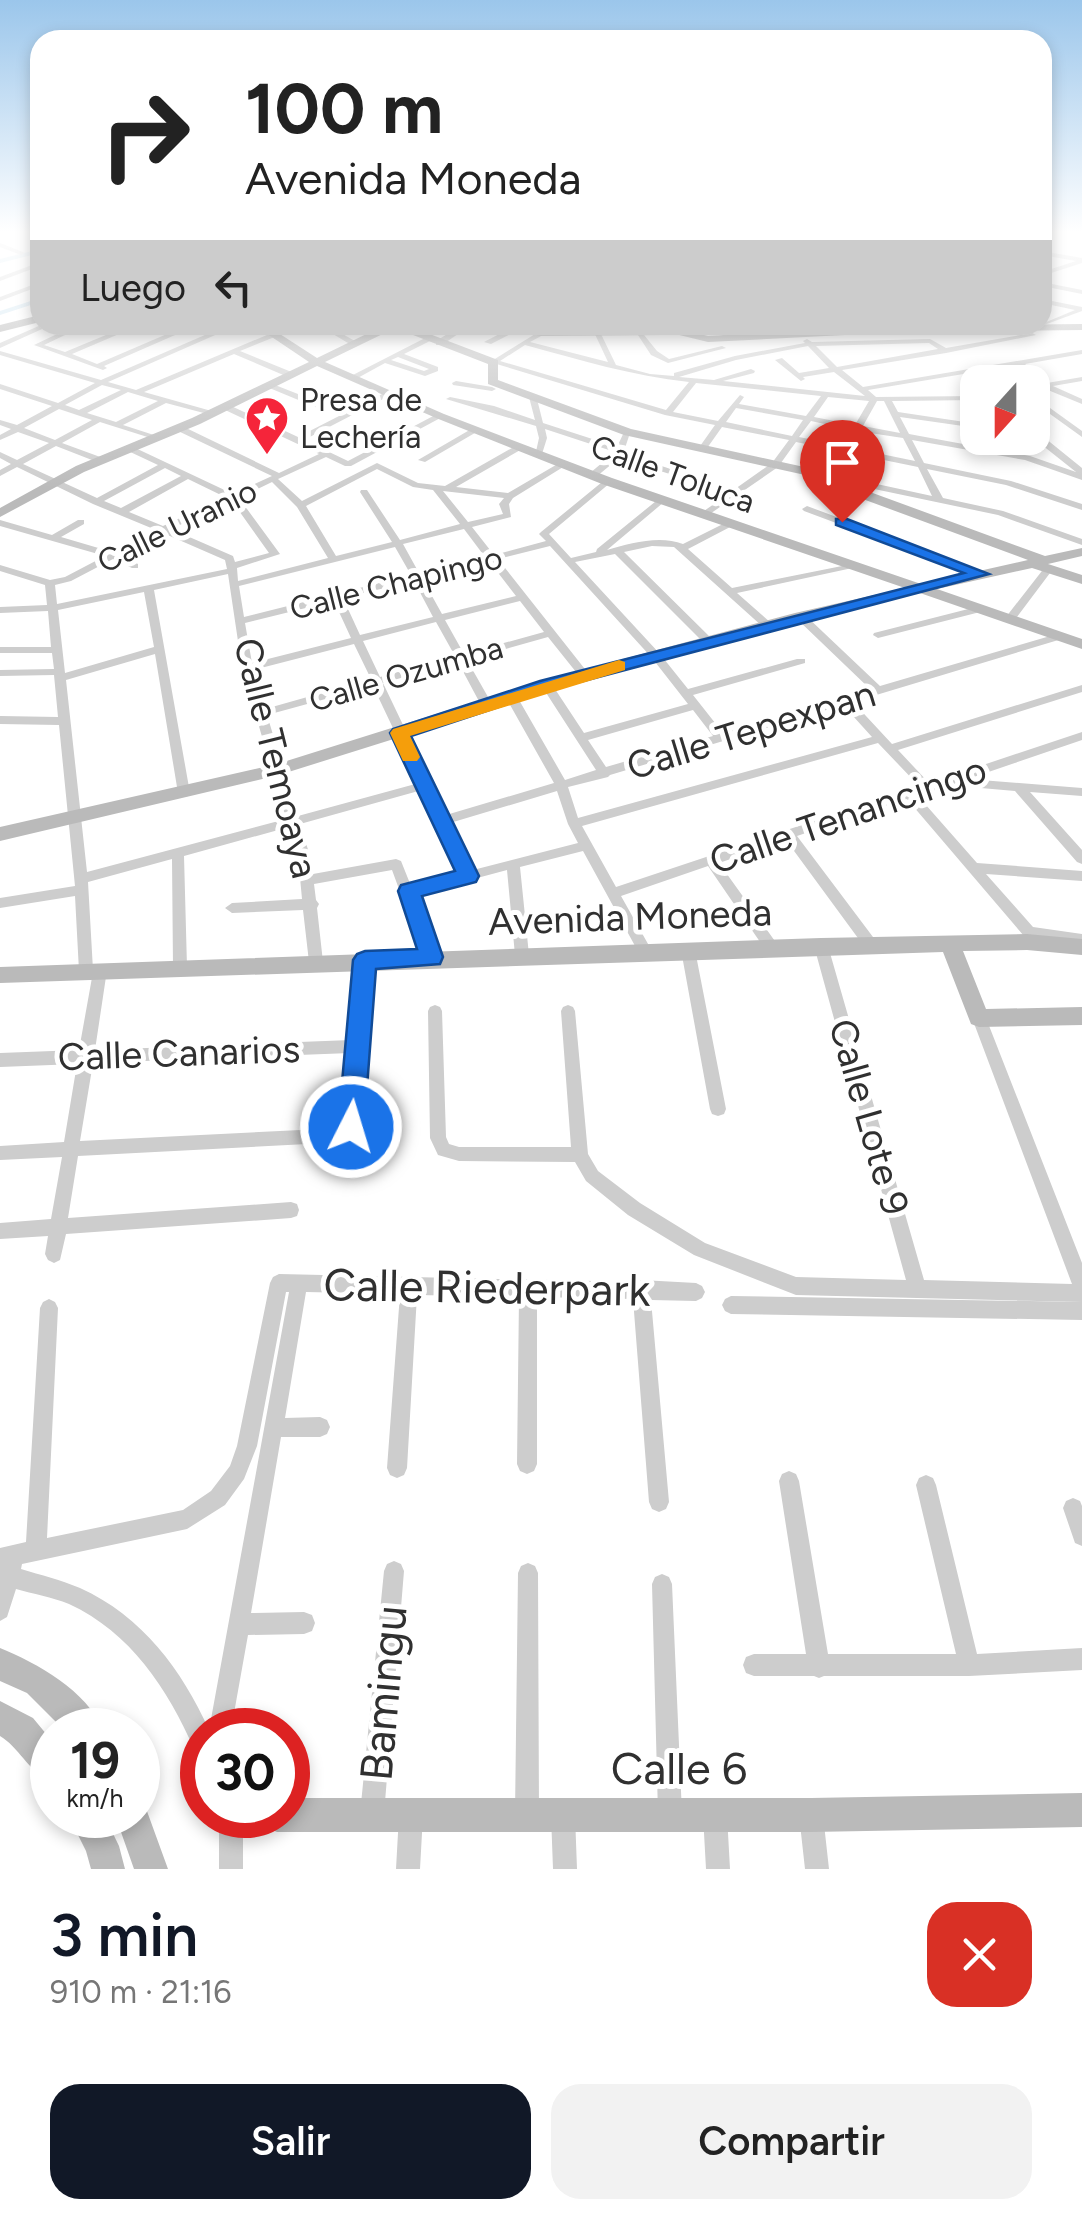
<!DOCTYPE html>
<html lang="es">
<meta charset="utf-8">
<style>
:root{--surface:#fff;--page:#f2f2f2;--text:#222;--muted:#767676;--accent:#111827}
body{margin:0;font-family:Figtree,sans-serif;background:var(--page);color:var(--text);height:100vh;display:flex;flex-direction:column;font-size:38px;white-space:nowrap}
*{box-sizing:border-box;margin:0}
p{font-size:32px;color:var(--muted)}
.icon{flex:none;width:55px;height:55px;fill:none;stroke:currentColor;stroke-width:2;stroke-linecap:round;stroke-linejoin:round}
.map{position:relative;height:1869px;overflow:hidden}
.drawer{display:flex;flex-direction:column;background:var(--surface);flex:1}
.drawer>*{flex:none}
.top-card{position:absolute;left:30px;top:30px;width:1022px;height:305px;border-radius:30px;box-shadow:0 5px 15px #0003;background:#fff;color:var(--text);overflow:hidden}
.needle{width:65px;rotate:201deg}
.fabs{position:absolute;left:960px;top:365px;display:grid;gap:20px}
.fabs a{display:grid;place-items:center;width:90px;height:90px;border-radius:20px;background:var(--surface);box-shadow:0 5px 15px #0003;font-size:50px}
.speed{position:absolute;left:30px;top:1708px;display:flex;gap:20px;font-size:50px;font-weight:700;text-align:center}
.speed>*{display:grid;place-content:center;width:130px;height:130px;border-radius:50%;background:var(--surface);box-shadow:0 5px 15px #0003;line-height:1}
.speed small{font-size:25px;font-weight:400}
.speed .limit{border:15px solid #d22;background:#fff;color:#111}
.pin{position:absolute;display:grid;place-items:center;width:85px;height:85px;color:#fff;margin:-102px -42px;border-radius:50% 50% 50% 0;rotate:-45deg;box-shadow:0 0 10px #0007}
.pin .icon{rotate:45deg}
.me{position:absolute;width:110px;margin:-55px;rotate:5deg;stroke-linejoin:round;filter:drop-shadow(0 0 8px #0008)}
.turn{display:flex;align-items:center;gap:35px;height:210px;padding:0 50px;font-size:45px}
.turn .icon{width:130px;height:130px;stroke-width:2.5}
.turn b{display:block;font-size:70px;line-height:85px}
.then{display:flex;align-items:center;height:95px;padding:0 50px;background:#0003;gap:20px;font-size:38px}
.round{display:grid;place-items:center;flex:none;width:105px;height:105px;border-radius:30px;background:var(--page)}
.head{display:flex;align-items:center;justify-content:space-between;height:170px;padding:0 50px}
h1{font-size:60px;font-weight:600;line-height:75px;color:var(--accent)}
.action{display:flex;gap:20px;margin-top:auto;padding:20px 50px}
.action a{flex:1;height:115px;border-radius:30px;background:var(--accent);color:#fff;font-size:40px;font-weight:600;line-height:115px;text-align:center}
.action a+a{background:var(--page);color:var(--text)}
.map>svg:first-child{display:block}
</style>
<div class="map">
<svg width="1082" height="1869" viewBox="0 0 1082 1869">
<rect width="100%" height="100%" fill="#fff"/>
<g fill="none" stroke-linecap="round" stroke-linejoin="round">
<!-- canal -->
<path fill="#c8e1ef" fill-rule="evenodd" d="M40,249V253L0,263V259Z
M40,298V302L0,315V311Z"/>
<!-- street -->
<path fill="#cdcdcd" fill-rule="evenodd" d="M1042,230H1046L1042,232Z
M0,243L23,252L24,253L21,255L0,247Z
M1042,251L1082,258V263L1042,276V272L1076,261L1042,255Z
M40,262V266L0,281V277Z
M40,282V286L0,301V297Z
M1042,282L1082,290V294L1042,286Z
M1042,299L1082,307V311L1044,325V323L1075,310L1042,303Z
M41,325H51L0,348V343Z
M76,325H86L44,345L65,352L130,325H140L72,354L97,364L188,325H198L104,366L107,368L103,370L34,345Z
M228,325H238L108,382L136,390L274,332L278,334L277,336L240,351L294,373V377H288L234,354L144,392L215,412V416L166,403L123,425L157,436V440L100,422L62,443L103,458V462H97L56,446L23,464L97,498L158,465L126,450V446L129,445L233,494L272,476L176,430V426H182L279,473L319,454L223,409V405H229L298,437L386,392L390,394L389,396L304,440L348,461L437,414L444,416L351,466H345L326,457L278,479L302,501L377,463L418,483L445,486L519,444L522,445V449L456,487L508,493L561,462L568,464L513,498L509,504L511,517L472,527L494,555L546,541L539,534L541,532L607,478L610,479V483L549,534L571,558L596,552L597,549L661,497L665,500L664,502L607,550C630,543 660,535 683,544L729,521L732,522V526L688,549L732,588L857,563V567L737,593L771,623L772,625L767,628L763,627L674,547L652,546L624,552L712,639V643H704L615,554L575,562L660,654L688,689L797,659H805V663L693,695L723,733L870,689L796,618V614H804L880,686L1057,634H1065V638L853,702L892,744L1082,685V692L898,750L929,783L1082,732V740L968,779L1082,788V796L1030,792L1082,850V864L1077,862L1015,791L958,786L953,784L918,796L977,863L1082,871V881L986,874L1033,927L1082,934V944L1024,936L907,799L797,836L876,941L878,945L876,949H866L786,840L719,863L777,944L779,948L777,952H767L708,866L621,896L652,951L650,955H640L583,851L520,867L529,955L527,959H517L515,955L507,870L414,895L438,957L436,961H426L424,957L392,870L314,884L316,900L319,904L317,908L323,962L321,966H311L309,962L303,910L232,913L225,908L232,903L302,899L298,856L289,827L184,856L187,967L185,971H175L173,967L172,859L88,882L93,970L95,966H105L107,970L95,1050L351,1040L358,960L360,956H370L372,960L359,1127L352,1140L346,1142L78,1156L68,1218L291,1202L297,1204L299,1210L297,1216L291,1218L66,1234L60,1260L54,1263L48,1260L45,1254L48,1236L0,1239V1223L51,1219L62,1157L0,1160V1146L64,1142L77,1064L0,1067V1053L79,1050L93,972L86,977L81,975L79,971L75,896L0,908V898L75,886L59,725L0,724V716L58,717L54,675L0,676V670L54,669L52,653H0V647H51L48,611L0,613V607L47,605L45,585L0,571V565L50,580L65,577L105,556L0,526V520L52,535L78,520H84V524L61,537L112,552L156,530L93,504L17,467L0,476V470L11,464L0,458V452L17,460L49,443L18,432L0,440V435L11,429L0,425V420L17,425L52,406L0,389V384L58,403L95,383L0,355V351L101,380ZM102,385L121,390L79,410L65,405ZM128,392L158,401L116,422L87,413ZM59,409L92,420L55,440L24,428ZM165,468L181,476L121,508L104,501ZM377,469L413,487L433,490L460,524L400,540L367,490H361L360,492L392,542L336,556L306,506ZM188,479L225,497L163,526L129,512ZM272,482L297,507L328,558L238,581L237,568L280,554L239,498ZM443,491L504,498L499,504L503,514L468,522ZM232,501L269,553L235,562L233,556L171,529ZM464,529L485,557L419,573L403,544ZM163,533L225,560L227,569L57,604L55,585L71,581L113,559L132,568H138V564L121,555ZM550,546L652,658L688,704L584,733L551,683H543L541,685L596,770L565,780L515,693H507L505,696L554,783L446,815L383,683L458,662L482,707H490L492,704L467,660L548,637L580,677H588V673L498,559ZM395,547L411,575L244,617L239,586ZM489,561L516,596L442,614L422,578ZM228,574L242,668L286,819L87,872L66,680L155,654L178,793L184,797L188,796L190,793L154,590ZM414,581L433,617L360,635L343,598ZM144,592L154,647L65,673L58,610ZM334,601L351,638L252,663L245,623ZM520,601L544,632L464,654L445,620ZM436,622L455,656L380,677L363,641ZM354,644L371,679L265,709L253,670ZM373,686L419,783L298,816L267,715ZM843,705L872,737L578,818L568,787L608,777L610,775ZM693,710L713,736L606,767L588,740ZM878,743L919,786L616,887L582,826ZM422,790L435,818L434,821L439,825L461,873L411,886L401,861L396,859L313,874L310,856L300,824ZM557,791L568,824L578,843L473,870L450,823ZM350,1053L342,1128L80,1141L93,1063Z
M318,325H327L360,344L353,346Z
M462,325H471L442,345H436V341Z
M750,325H761L722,340L715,338Z
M819,325H828L812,335L805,333Z
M513,327L520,329L491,344L484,342Z
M593,330L600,332L616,365L650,374L674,376V373L735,356L805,343L803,341L807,339L812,342L930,339L946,348L1032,333L1036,335L946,353L842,370L863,387L1082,350V354L1025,364L1047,383L1082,377V381L1053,386L1082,399V404L1043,388L1017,365L868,390L876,397L978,396V400L892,401L898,412L978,424L977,428L900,417L909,434L1001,451L987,438H995L1014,453L1030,456L1076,472L1032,437V430H1035L1082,468V480L1025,460L912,440L924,463L1011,481L1082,504V510L1006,485L927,469L943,498L1003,511L1082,539V545L998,515L860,486V482L863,481L932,496L918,467L796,442L778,467L704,518L699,515L701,513L730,493L619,458L596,477H590V473L615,452L545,429L547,438L542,454L535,456L539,438L536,426L446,399L450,397L494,406L535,420L529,397L536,395L543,423L617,447L625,430H631L623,454L735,489L772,463L789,440L722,427L705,451H699L698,449L715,425L665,415L490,362L540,331L544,333L543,335L530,342L608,362ZM929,343L938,349L837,367L816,346ZM525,345C581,360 632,376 689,382L666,410L500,361ZM808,346L829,368L799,373L782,358L775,360L801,381L805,379L803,377L834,372L865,396L723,381L754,373L755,371L751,369L714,380L679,377L736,360ZM696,383L821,396L806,416L739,404L744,397L740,395L718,421L673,412ZM828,397L869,401L855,425L814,417ZM877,401H884L900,433L863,426ZM736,408L803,420L792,436L726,422ZM811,421L857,431L903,438L915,461L799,437Z
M640,330L657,351L669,359L722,346L726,348L668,363L651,355L636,332Z
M429,336L433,338L432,340L404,354L438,367V371L425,376L385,363L354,380L347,378ZM398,357L429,369L424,371L391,360Z
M456,381L492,387L496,389L492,391L453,385L452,383Z
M270,383L331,407L332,409L325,411L267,387V383Z
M1032,395L1082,431V437L1032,401Z
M473,428L480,430L425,462L418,460Z
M807,506L984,572L986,574L978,576L804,511L802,509Z
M1045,567L1053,569L1014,621H1006V617Z
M980,606L984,607V611L878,638L873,635L874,633Z
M821,940L826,942L828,946L924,1280L1072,1284L972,1018L974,1014L979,1012L984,1014L986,1018L1082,1263V1302L796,1295L694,1255L628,1215L586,1181L575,1162L459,1161L438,1155L430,1138L428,1011L430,1007L435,1005L440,1007L442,1011L446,1137L449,1144L459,1147H571L561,1011L563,1007L568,1005L573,1007L575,1011L588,1154L598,1171L640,1203L705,1243L796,1277L906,1280L814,946L816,942Z
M688,944L693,946L695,950L726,1109L724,1114L718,1116L712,1114L710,1109L681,950L683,946Z
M279,1274L637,1282L641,1280L696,1283L702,1286L705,1292L702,1298L696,1301L651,1300L669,1502L666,1509L659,1512L652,1509L649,1502L633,1299L537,1297V1464L534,1471L527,1474L520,1471L517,1464L519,1297L417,1295L407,1468L404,1475L397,1478L390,1475L387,1468L400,1294L306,1292L285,1418L320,1417L327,1420L330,1427L327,1434L320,1437H281L251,1613L304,1612L312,1615L315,1623L312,1631L304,1634L248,1635L231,1730H209L289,1292H286L257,1446L244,1479L225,1505L187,1529L22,1564L21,1569C41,1575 61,1580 80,1588C142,1616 182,1670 209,1730H202V1752L194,1749C168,1689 130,1632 69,1604C52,1597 33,1594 16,1589L7,1617L0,1621V1548L26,1542L40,1308L43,1302L49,1299L55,1302L58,1308L47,1538L183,1510L211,1491L230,1466L237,1446L270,1283L273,1277Z
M731,1296L1082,1302V1320L731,1314L725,1311L722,1305L725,1299Z
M789,1471L796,1474L799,1481L828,1654H956L916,1485L919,1478L926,1475L933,1478L936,1485L977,1654L1082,1648V1670L969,1676H824L819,1678L814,1676H754L746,1673L743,1665L746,1657L754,1654H806L779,1481L782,1474Z
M1073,1498L1080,1501L1082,1506V1546L1075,1543L1063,1508L1066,1501Z
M394,1561L401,1564L404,1571L384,1814L380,1822L372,1826L364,1822L360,1814L384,1571L387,1564Z
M528,1563L535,1566L538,1573L539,1814L535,1822L527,1826L519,1822L515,1814L518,1573L521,1566Z
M662,1574L669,1577L672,1584L682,1814L678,1822L670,1826L662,1822L658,1814L652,1584L655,1577Z
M411,1803L419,1807L423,1815L420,1869H396L399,1815L403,1807Z
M563,1803L571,1807L575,1815L577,1869H553L551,1815L555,1807Z
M715,1803L723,1807L727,1815L730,1869H706L703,1815L707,1807Z
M811,1803L819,1807L823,1815L829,1869H805L799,1815L803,1807Z
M219,1815H243V1869H219Z"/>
<!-- secondary -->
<path fill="#bababa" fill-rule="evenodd" d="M28,230H40V236Z
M1082,324V330L903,332L708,342L667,332L662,335L540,336L500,325L540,330L654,329L645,325H663L708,336L903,326Z
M254,325H266L317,358L385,325H406L498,360V380L631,429L868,481L870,492L1045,556L1082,548V556L1048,564L1082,575V584L1032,568L937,589L1082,639V649L920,593L803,620L553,689L279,775L0,841V827L277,764L541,681L795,613L905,588L602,484L436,418L317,366L200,424L84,472L0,517V508L76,466L192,418L309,362ZM395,328L488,364V384L624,435L855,486L854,490L860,498L1028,560L921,584L612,478L444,414L325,362Z
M1027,934L1082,939V955L1027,950L963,951L986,1009L1082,1007V1025L979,1027L971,1024L943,952L0,983V967L821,938Z
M0,1648C37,1663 87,1691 103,1730H64L27,1693L0,1681Z
M0,1701L33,1718L52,1741V1782C30,1774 20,1748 0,1736Z
M1082,1793V1827L811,1832H277L265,1827L260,1815H288V1798H811Z
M138,1800L144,1803L168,1869H134L115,1815H138Z
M68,1815H104L119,1846L125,1869H91L86,1851Z"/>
<!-- primary -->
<path fill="#a8a8a8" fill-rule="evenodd" d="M40,315V322L0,332V325Z"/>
</g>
<!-- sky -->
<linearGradient id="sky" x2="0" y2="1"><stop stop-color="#9bc6eb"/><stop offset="0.47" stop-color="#fff"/><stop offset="1" stop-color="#fff" stop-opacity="0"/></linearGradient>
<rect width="1082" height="492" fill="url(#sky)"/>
<!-- route -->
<path fill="#1a73e8" stroke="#114b97" stroke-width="2.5" d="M836,519H847L989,574L553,689L411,736L479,876L476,882L422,896L443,957L440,964L376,969L364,1127L361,1135L351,1139L342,1135L338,1127L353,960L357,954L365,951L417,949L398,891L401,885L455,871L390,733L393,729L540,681L964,573L836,525Z"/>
<!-- slow -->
<path fill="#f59e0b" d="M619,660L625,662V670L410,736L420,757L417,761H403L390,733L393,729Z"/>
<!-- icons -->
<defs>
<g id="sight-pin" transform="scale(2.25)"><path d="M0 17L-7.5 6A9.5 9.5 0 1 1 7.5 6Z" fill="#f5253a" stroke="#fff"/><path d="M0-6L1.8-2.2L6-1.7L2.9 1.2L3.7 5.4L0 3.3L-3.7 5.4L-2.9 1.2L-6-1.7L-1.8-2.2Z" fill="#fff"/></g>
</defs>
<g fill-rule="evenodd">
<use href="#sight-pin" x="267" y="418"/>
</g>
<g text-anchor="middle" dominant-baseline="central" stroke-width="10" stroke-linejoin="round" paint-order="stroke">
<!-- far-poi labels -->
<g font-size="32" fill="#303030" stroke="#fff" text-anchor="start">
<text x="300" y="400">Presa de<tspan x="300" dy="37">Lechería</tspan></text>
</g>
<!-- far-street labels -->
<g font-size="32" fill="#303030" stroke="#fff">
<text transform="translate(673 474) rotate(20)">Calle Toluca</text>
<text transform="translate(177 526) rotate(-26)">Calle Uranio</text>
<text transform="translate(396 583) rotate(-14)">Calle Chapingo</text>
<text transform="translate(406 674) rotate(-16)">Calle Ozumba</text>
</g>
<!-- street labels -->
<g font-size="38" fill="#303030" stroke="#fff">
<text transform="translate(751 730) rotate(-17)">Calle Tepexpan</text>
<text transform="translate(276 758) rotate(76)">Calle Temoaya</text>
<text transform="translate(848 815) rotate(-19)">Calle Tenancingo</text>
<text transform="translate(630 917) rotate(-2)">Avenida Moneda</text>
<text transform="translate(179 1053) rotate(-2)">Calle Canarios</text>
<text transform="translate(869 1117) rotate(74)">Calle Lote 9</text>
</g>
<!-- near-street labels -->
<g font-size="45" fill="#303030" stroke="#fff">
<text transform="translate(487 1287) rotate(1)">Calle Riederpark</text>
<text transform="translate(383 1693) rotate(-85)">Bamingu</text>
<text x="679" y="1768">Calle 6</text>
</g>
</g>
</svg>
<div class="fabs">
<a><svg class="needle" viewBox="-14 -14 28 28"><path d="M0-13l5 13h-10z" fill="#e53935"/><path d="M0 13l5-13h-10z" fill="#767676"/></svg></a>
</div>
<div class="speed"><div>19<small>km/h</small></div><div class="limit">30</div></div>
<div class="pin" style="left:842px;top:522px;background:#d93025"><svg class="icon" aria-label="arrive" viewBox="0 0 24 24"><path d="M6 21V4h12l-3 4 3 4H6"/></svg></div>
<svg class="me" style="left:351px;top:1127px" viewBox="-20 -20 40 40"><circle r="17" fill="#1a73e8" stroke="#fff" stroke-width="3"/><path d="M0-11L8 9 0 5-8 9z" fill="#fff"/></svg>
<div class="top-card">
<div class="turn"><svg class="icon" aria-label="right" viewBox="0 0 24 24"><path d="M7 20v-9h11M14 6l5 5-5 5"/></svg><div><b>100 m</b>Avenida Moneda</div></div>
<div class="then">Luego<svg class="icon" aria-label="left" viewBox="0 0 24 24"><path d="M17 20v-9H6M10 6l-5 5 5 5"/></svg></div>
</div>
</div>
<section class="drawer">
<div class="head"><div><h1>3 min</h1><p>910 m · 21:16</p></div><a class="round" style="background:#d93025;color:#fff"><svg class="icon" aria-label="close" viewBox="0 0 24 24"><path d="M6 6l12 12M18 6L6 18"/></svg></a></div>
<div class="action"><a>Salir</a><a>Compartir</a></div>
</section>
